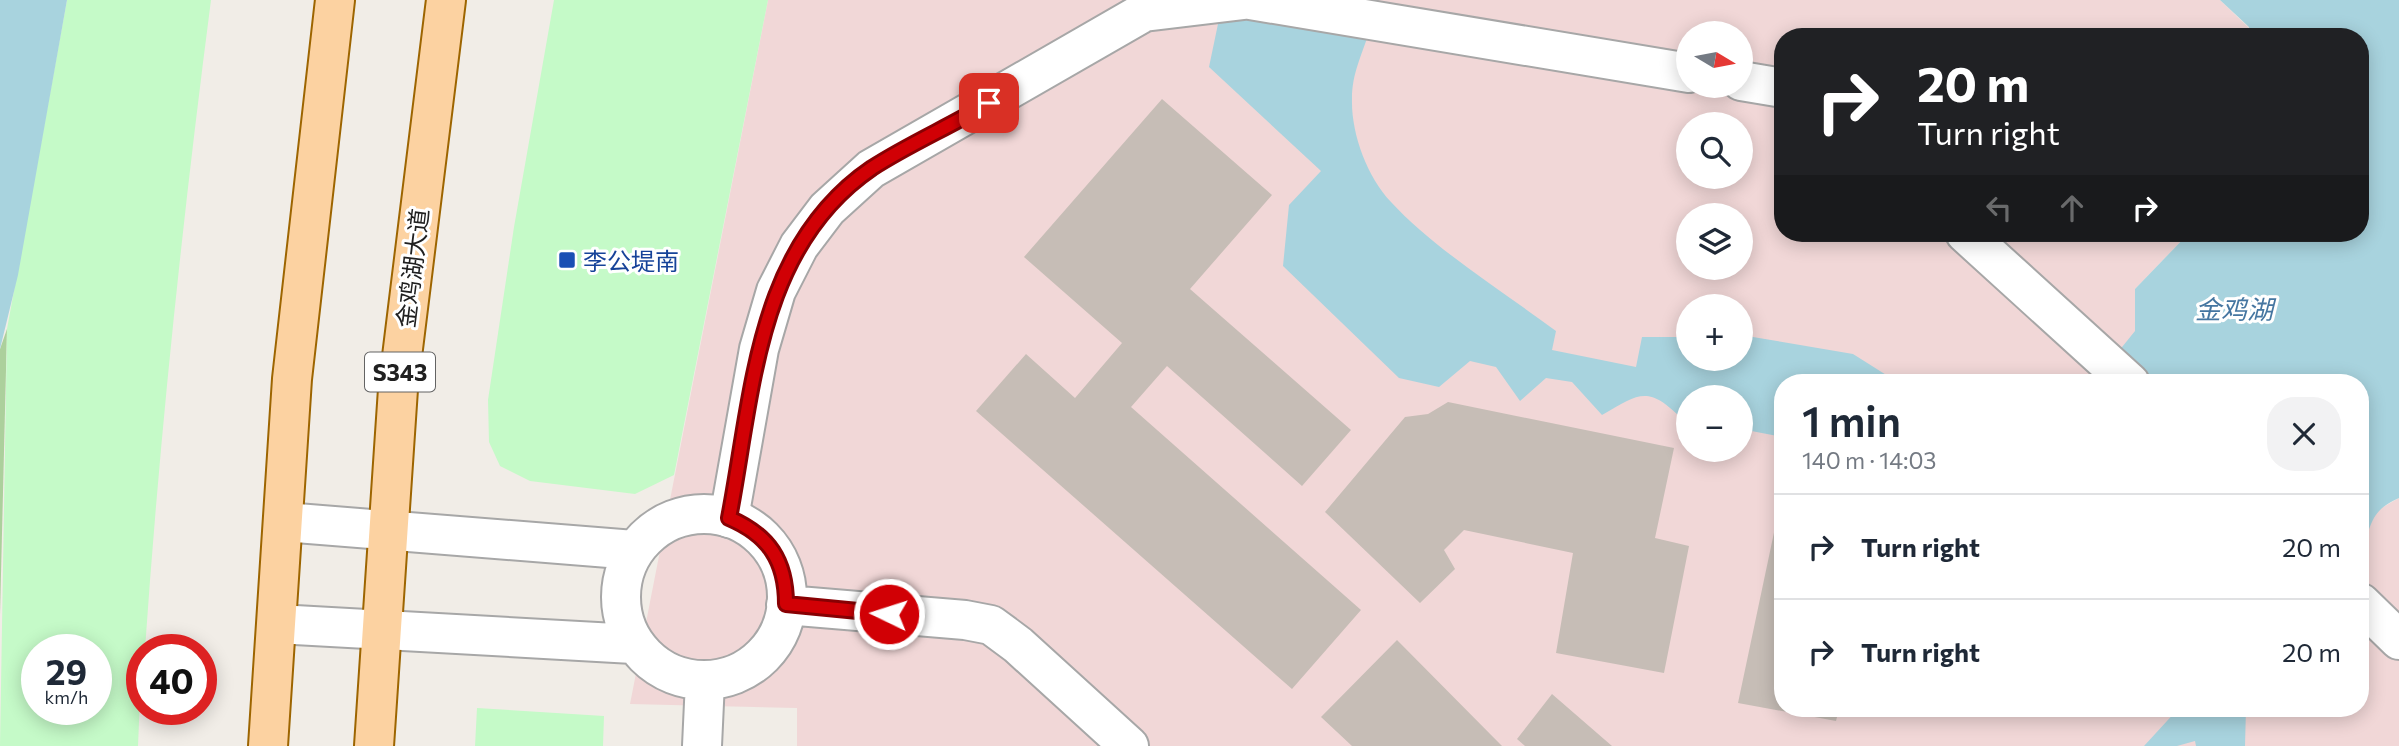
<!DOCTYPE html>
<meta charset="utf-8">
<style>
:root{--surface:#fff;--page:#f2f2f3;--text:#1f2937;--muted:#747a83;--line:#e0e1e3}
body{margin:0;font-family:Commissioner,"Noto Sans SC",sans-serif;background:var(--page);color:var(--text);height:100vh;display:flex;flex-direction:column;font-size:26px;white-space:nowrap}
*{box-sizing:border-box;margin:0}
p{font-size:23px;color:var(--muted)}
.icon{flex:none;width:38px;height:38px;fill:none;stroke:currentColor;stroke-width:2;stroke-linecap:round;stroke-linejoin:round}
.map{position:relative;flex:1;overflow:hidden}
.drawer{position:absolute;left:1774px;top:374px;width:595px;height:343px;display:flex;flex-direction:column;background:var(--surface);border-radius:28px;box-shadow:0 4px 18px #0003}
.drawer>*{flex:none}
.banner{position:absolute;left:1774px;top:28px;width:595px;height:214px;border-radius:28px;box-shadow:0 4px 18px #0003;background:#202124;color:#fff;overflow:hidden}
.needle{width:46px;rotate:100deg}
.tools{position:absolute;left:1676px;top:21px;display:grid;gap:14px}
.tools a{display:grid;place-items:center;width:77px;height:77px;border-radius:50%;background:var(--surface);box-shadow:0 4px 18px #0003;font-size:35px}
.speed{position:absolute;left:21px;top:634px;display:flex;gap:14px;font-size:35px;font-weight:700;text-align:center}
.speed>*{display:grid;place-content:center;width:91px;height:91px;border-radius:50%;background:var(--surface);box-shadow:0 4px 18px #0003;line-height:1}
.speed small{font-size:18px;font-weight:400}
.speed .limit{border:10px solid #d22;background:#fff;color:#111}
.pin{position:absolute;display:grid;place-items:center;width:60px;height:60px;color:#fff;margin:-30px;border-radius:14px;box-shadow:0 4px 10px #0006}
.me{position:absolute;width:77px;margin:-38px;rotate:274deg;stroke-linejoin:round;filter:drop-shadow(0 0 5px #0008)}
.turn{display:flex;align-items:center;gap:24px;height:147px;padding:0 28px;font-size:32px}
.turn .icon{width:91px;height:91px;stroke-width:2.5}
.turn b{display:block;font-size:49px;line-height:60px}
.lanes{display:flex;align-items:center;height:66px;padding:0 28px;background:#0003;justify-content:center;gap:35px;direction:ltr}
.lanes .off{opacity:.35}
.round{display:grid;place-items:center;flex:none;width:74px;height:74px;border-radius:28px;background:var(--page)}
.head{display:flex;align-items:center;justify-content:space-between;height:119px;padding:0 28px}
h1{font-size:42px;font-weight:600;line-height:52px}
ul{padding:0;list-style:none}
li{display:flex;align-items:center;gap:21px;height:105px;padding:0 28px;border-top:2px solid var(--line)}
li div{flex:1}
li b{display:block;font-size:26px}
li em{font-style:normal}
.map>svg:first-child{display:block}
</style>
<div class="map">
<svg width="2399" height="746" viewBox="0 0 2399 746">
<rect width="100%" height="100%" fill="#f1ede7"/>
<!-- commercial -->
<path fill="#f1d7d7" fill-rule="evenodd" d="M768,0H2220L2249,28L2248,37H1783V233H2189L2135,289L2190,383H1783V709H2361V543L2363,544L2370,520L2378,510L2399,498V746H797V708L630,704ZM1689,33H1741V86H1689ZM1689,124H1741V177H1689ZM1689,215H1741V268H1689ZM1689,306H1741V359H1689ZM1689,397H1741V450H1689Z"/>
<!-- forest -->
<path fill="#acd09c" d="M7,329L0,615V349Z"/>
<!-- park -->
<path fill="#c5fac8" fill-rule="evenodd" d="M67,0H211C183,216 160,432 145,649H142L138,746H0L7,329ZM37,649H96V709H37Z
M554,0H768L674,475L635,494L530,481L500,466L489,442L488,400L514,227Z
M477,708L604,716L603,746H475Z"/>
<!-- water -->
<path fill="#a8d3de" d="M0,0H67L18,275L0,349Z
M1223,0H1374C1373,10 1372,22 1369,32C1362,55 1352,73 1352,99C1351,133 1367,177 1391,202C1433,248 1505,293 1556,331L1552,350L1636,367L1642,337H1689V359H1741V335L1853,354L1899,383H1783V437L1741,429V397H1689V432L1681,430L1682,419C1648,385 1640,393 1602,415L1572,382L1546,378L1520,401L1496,367L1470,361L1439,387L1399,378L1283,266L1289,205L1321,171L1209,67Z
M2220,0H2399V498C2369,511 2374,524 2361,547V383H2093L2135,331V289L2189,233H2361V37H2248L2249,27Z
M2178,709H2246L2245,746H2196L2195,741L2177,746H2144Z"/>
<!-- building -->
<path fill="#c6bdb6" d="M1162,99L1272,195L1190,289L1351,430L1302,486L1167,366L1131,407L1361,610L1292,689L976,411L1026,354L1075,398L1122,343L1024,257Z
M1448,402L1674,448L1655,538L1689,546L1664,673L1556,653L1573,553L1464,530L1444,550L1455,569L1420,603L1325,512L1405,417L1428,414Z
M1776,523L1783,525V709H1839L1836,721L1738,703Z
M1397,640L1502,746H1352L1321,717Z
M1552,694L1612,746H1525L1517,739Z"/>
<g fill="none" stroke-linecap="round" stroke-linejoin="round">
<!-- minor casing -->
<g stroke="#a7a7a7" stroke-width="42">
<path id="minor" d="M1250,0L1689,73
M1741,81L1783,88
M1965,233L2130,383
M729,518L759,349L776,291L799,246L827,209L871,169L1144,12L1244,0
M2361,603L2399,640"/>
</g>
<!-- tertiary casing -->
<g stroke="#a7a7a7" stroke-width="42">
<path id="tertiary" d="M621 597a83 83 0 1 1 166 0a83 83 0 1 1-166 0Z
M284,522L634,550
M786,605L965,620L991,625L1018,645L1129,746
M277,624L633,644
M702,746L705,681"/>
</g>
<!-- primary casing -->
<g stroke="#9d6500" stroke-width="42">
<path id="primary" d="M268,746L292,379L335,0
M374,746L398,389L446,0"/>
</g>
<!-- minor -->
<use href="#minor" stroke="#fff" stroke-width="38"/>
<!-- tertiary -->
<use href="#tertiary" stroke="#fff" stroke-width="38"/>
<!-- primary -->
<use href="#primary" stroke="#fcd2a1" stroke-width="38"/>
</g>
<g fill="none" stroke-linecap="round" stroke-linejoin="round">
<!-- route casing -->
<g stroke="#880003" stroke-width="18">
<path id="route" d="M889,614L786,604C786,561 769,535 729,518C753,394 756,247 872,168C909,144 951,126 989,103"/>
</g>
<!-- route -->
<use href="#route" stroke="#d10005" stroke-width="12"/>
</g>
<!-- markers -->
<rect fill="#1a4fb4" stroke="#fff" stroke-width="2.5" x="558" y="251" width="18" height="18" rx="3.5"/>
<g text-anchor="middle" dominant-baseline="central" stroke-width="6" stroke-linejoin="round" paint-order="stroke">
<!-- shield labels -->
<rect fill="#fff" stroke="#636363" stroke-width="2" x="365" y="352.5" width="70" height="39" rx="5"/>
<g font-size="23" font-weight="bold" fill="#202020">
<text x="400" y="372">S343</text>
</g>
<!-- transit labels -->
<g font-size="24" fill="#164399" stroke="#fff" text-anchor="start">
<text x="583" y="260">李公堤南</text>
</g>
<!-- street labels -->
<g font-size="24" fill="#202020" stroke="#fff">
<text transform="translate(412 268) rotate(-83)">金鸡湖大道</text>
</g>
<!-- water labels -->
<g font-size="26" font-style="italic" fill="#4576a1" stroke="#fff">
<text x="2234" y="308">金鸡湖</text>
</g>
</g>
</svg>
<div class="tools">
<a><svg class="needle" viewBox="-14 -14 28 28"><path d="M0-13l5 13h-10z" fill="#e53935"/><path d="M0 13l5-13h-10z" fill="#747a83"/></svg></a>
<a><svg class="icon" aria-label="search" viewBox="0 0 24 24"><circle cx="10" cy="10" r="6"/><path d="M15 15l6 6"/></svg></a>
<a><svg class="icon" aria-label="layers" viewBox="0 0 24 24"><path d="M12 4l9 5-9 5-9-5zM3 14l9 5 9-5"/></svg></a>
<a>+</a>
<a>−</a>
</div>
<div class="speed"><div>29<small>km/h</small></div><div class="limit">40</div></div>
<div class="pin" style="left:989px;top:103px;background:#d93025"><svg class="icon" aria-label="arrive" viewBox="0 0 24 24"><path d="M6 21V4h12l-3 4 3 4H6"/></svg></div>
<svg class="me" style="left:889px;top:614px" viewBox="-20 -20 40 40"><circle r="17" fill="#d10005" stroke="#fff" stroke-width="3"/><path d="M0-11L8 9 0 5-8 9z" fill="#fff"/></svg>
<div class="banner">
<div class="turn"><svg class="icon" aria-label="right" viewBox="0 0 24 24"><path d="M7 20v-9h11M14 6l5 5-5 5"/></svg><div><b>20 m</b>Turn right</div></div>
<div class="lanes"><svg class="icon off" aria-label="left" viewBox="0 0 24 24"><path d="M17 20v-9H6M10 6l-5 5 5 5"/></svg><svg class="icon off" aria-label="ahead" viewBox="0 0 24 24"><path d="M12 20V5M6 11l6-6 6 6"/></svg><svg class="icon" aria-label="right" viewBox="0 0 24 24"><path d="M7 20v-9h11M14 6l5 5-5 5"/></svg></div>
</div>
<section class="drawer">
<div class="head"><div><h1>1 min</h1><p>140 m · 14:03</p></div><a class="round"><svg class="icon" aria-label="close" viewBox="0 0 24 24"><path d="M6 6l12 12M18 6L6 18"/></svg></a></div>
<ul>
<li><svg class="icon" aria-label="right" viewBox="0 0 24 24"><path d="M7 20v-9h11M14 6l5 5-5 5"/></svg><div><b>Turn right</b></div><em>20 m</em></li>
<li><svg class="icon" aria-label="right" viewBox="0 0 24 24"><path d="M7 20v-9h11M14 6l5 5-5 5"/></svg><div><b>Turn right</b></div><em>20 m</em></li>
</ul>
</section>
</div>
